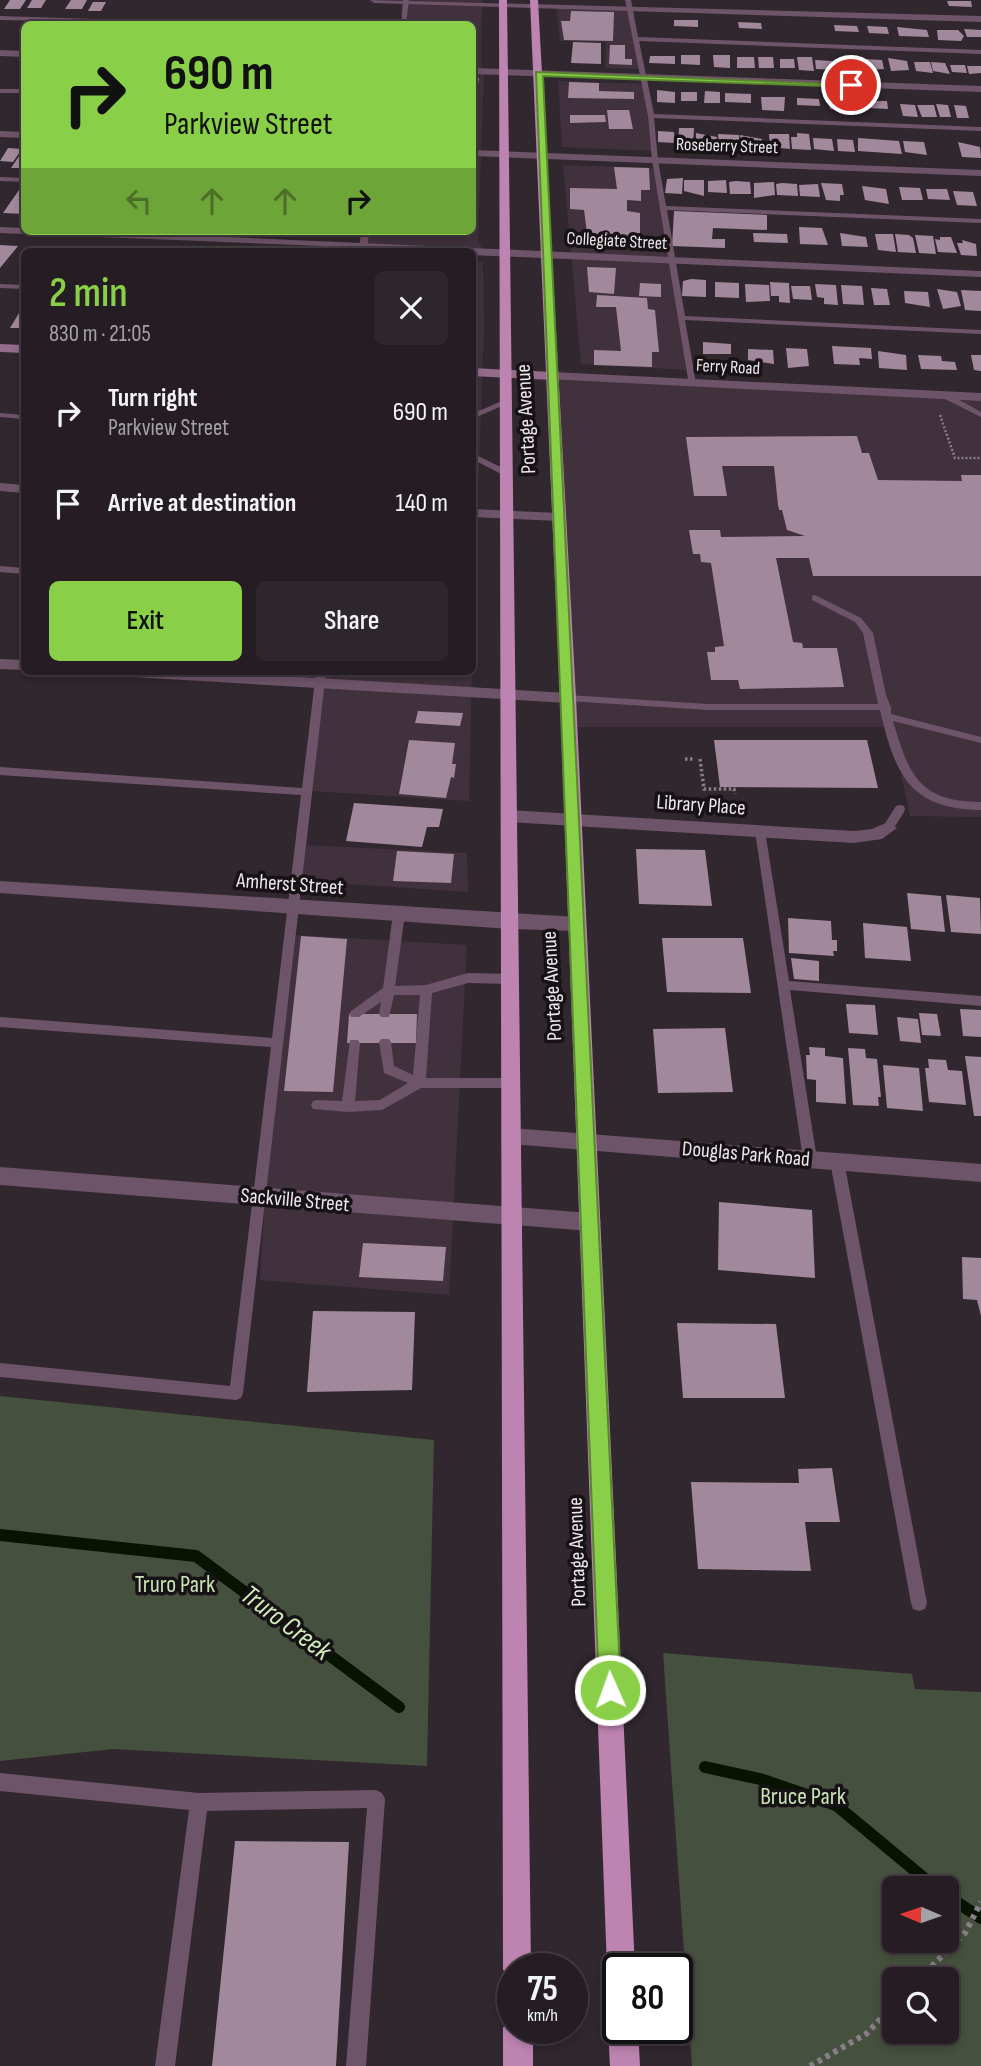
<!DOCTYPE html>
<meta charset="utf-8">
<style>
:root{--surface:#251d23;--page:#2d262b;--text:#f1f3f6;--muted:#a3a2a6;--line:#423b41;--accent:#89cf48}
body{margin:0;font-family:"Sofia Sans Condensed",sans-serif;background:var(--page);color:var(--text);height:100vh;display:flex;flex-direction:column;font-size:26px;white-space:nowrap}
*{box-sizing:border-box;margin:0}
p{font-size:23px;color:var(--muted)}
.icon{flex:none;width:38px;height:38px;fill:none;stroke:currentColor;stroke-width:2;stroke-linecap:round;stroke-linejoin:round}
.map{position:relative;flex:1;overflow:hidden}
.details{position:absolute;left:21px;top:248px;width:455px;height:427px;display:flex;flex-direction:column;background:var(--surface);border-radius:10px;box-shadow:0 4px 10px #0003,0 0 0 2px var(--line)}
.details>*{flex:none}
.banner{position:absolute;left:21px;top:21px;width:455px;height:214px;border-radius:10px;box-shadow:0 4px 10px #0003,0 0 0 2px var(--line);background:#89cf48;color:#111;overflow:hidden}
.needle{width:46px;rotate:272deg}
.controls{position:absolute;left:882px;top:1876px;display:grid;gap:14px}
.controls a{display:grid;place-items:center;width:77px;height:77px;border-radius:10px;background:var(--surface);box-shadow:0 4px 10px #0003,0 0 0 2px var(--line);font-size:35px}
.speed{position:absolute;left:497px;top:1953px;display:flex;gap:14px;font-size:35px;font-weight:700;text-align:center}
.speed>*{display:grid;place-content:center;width:91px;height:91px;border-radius:50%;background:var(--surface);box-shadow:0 4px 10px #0003,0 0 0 2px var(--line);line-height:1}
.speed small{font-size:18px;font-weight:400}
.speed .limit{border:4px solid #111;border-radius:10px;background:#fff;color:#111}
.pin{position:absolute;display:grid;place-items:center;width:60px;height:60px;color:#fff;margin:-30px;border:4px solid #fff;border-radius:50%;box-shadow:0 2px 7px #0007}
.me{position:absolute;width:77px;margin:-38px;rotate:358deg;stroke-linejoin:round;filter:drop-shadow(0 0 5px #0008)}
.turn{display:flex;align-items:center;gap:24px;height:147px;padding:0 28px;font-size:32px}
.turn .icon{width:91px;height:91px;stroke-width:2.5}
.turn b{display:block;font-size:49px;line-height:60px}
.lanes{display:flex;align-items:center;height:66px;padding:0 28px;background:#0003;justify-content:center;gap:35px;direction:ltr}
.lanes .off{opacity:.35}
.round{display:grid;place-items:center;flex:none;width:74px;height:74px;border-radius:10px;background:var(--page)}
.headline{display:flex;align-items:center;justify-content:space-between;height:119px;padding:0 28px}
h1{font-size:42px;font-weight:600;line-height:52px;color:var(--accent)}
.action{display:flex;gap:14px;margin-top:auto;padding:14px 28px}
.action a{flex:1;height:80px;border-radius:10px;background:var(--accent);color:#111;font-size:28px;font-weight:600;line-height:80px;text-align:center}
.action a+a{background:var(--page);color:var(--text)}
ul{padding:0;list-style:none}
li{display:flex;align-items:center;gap:21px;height:91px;padding:0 28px}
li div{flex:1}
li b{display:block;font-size:26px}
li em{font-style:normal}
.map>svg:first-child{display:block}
</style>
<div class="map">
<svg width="981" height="2066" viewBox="0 0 981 2066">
<rect width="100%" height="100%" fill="#31272f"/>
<!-- built -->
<path fill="#40313d" d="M408,0H482L481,64L484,72L478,241L484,252L366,246L368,231H472V24H405Z
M556,5L628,8L642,69L605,68L606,42L560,41Z
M558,81L644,84L652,151L562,147Z
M563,165L656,168L688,370L581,364Z
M473,262H483L484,331L478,497H473Z
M552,376L981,397V817L910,816L891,727H568Z
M325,672H472L469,801L312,791Z
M306,845L467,853L468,892L302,881Z
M296,935L467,945L449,1295L260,1280L265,1197Z"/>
<!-- green -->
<path fill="#45503e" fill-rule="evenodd" d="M0,1396L434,1440L427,1766L113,1749L0,1761Z
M663,1653L912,1674L915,1689L981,1692V2066H692ZM894,1888H947V1941H894ZM894,1979H947V2032H894Z"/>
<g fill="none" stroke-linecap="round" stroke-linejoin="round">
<!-- stream -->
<path stroke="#081302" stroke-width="12" d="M0,1535L196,1556L399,1707
M705,1767L760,1779L836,1805L936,1888
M947,1896L981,1918"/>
</g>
<!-- building -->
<path fill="#a2889b" d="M10,0H26L20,9H4Z
M32,0H46L41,8H27Z
M71,0H87L82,9H65Z
M947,1H971L972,7L949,6Z
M93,2H106L101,11H88Z
M571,11L614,12L613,41L564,40L561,21H570Z
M674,20H698V27L674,26Z
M738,22L761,23L762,29L739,28Z
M834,25L857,26L859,32L835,31Z
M867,26L887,27L889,34L869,33Z
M897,27L927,30L929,37L899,36Z
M964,29L981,30V37H967Z
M937,30H958L964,36L961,41L938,40Z
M573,42L601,43V64L571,63Z
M610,45H625V59H632V65L609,64Z
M681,55H700V65L681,64Z
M713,55H730V68L714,67Z
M650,56H675V64L649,63Z
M737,57H754L755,68H737Z
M758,57H773L774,68H759Z
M797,57H812L814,71L799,70Z
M839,58L857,59L859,68L841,69Z
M888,58L907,61L909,70L891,71Z
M780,59H794L795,68H780Z
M864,59L882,60L884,69L865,70Z
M815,60L832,61L833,66H838V70L816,69Z
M914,62H930L933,73L916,71Z
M931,62L945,63L950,74L933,71Z
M950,65H965L967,73L952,72Z
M967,66H981V73L969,74Z
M472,78H479L474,113H472Z
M569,82L599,83V91L634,92V99L568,98Z
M657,90L675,92V103L657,102Z
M705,91L720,92V103H704Z
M681,92H697V101H681Z
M725,93L751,94V103L725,102Z
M761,97H785L784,111L762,110Z
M797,98L819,99L820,106L797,105Z
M836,99L856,102L857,110L830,109L829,101Z
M866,101H887L888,109L868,108Z
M900,104L915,105L918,117L903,116Z
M936,104L948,105L951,117H940Z
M917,105H934L937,117H922Z
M954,105L966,106L969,118H957Z
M607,110H629L633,129H609Z
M570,115H605L606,122L570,123Z
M679,128H694L693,144L678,145Z
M658,131L674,132L675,143L658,142Z
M696,133L717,137V145H696Z
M797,133L809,134L811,150L792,149L791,137H797Z
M718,134L739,135L740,146L719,147Z
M769,134H789L790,149L770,147Z
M740,135L762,139V147L741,146Z
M813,138L832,139L834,151L814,149Z
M858,138L899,141L902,154L858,151Z
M837,139L853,140L855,152L838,151Z
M903,141L924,142L927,155L905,152Z
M958,142L980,147L981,158L962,157Z
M8,148L22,149L13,162L0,161Z
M24,149V168H11Z
M614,167L649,168L650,190H641V201L627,200V211L640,213V243L588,241L584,210L570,209V188L617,189Z
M683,178L682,194L665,193L667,179Z
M684,180H704V196L684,191Z
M726,180L727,193L708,192V181Z
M736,181L750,182L751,194H730L729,182Z
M774,182L775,195L754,198V183Z
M782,183L797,184L798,196L777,195L776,184Z
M821,183L842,184L844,195H840V201L826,200Z
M818,184L820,197L800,196L799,185Z
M862,186L886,189L889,204L865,200Z
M899,187L920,188L923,200H902Z
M926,189H947L950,200L928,199Z
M19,190H24V214L3,213Z
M953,191L973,192L977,206L957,205Z
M674,211L767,215V230L713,228L712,239H725V248L672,246Z
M799,227L822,228L828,245L800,244Z
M424,231H470L469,237L423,236Z
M753,233L787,234L788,243L754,242Z
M840,233L866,237L868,247L842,246Z
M875,234H893L896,252L878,250Z
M895,234L909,235L913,238L916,253L898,252Z
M915,235L933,236L936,254L919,253Z
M940,237H951L957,253L938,252L935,239L940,240Z
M962,240L976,244L977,256L961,255L957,243H963Z
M0,245L18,246L0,268Z
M587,267L616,268L614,294L589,292Z
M691,279L706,280V297L682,296L683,281Z
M715,282L739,283V298L715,297Z
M770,282L789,283L790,303L779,302V296H771Z
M640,283L661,284V297L639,296Z
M745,284L769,285L770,301L746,302Z
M815,284L836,285L838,305L824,304V298L817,297Z
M841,285L862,286L864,305L843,304Z
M791,286H810L812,300L793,299Z
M871,288L887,289L890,305H874Z
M937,289L957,292L961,306L943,309Z
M961,290L981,291V311L965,310Z
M904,291L928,292L930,307L905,303Z
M597,295L647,298L648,309L655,310L659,352H652V367L594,365V350L621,351L616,307H596Z
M19,313L24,314V328H10Z
M703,342L731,344V354H703Z
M832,346L871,348L872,359L859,358L860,365L834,364Z
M786,348L807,349L809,366L788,368Z
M748,349L773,350L774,364L748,360Z
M878,351L906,355L907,370L879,368Z
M918,355L941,356L942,361L955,362L957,370L921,369Z
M971,355H981V371L974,370Z
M857,436L862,453H869L878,480L962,481L961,475H981V576H813L809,558H776L793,642L802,643L803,648H837L844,687L740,689L738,680H711L707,652H715V647L724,646L711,563L701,562L700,554H693L689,530H720L721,537L805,536L787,530L782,510H779L778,505L774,466H722L727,496H694L686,437Z
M418,711L463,713L460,726L415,723Z
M409,740L455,743L452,764H456L454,778L451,777L446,798L399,794Z
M714,740H867L878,788L720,787Z
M354,803L443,809L439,827H427L422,847L346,841Z
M636,849L705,850L712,906L639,904Z
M397,851L454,854L451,883L393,881Z
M907,893L941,896L945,932L911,929Z
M946,895L980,898L981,934L951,932Z
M788,918L831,921L832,940H837V951H833L834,956L789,953Z
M863,923L907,927L911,961L865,958Z
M301,936L347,939L333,1092L284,1091Z
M662,938H743L751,993L667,992Z
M791,958L819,961V981L794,979Z
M846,1004L875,1005L878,1035L849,1033Z
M960,1009L981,1010V1037L963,1036Z
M919,1013L937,1014L941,1036L922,1035Z
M349,1014H417L416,1043H347Z
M897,1017L918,1019L921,1043L900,1041Z
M725,1028L733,1092L658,1093L653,1029Z
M809,1047L825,1048V1056L843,1058L846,1104L816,1102V1080L807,1079L806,1055H810Z
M848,1048L865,1049L866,1058L877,1059L881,1097H878L879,1106L853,1105Z
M965,1056L981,1057V1116H974Z
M928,1059L946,1060L948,1070L962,1071L966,1105L929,1102L925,1068H929Z
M883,1065L919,1068L923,1111L887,1108Z
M719,1202L812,1210L815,1278L718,1270Z
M363,1243L446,1247L443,1281L359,1277Z
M962,1257L981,1258V1316L977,1300L963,1299Z
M313,1311L415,1312L412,1390L307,1392Z
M677,1323L776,1324L785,1398H683Z
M832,1468L840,1522H805L811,1571L698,1569L691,1482L799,1483L798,1469Z
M235,1841L349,1842L336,2066H212Z"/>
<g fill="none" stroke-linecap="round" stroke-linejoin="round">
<!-- path-far2 -->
<path stroke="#877f85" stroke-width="2.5" stroke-dasharray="2 2" stroke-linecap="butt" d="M940,415L955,458H981"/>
<!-- path-far1 -->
<path stroke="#877f85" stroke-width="3.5" stroke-dasharray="2.5 2.5" stroke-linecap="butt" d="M685,759H694
M700,759L704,789H734L735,794"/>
<!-- path -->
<path stroke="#877f85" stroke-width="6" stroke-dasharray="4.5 4.5" stroke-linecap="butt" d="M919,1979L965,1933L981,1902
M810,2066L866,2034L894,2005"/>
<!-- service -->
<path fill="#6e5468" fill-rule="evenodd" d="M403,0H409L406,24H401Z
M625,0H631L638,37L981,50V54L639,41L654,114L981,127V131L654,118L658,160L666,206L981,219V223L667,210L685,316L981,330V334L685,320L696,383L689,385L652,160L648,116Z
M0,16L188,22L191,24L0,20Z
M0,89H24V93H0Z
M0,177L24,178V182L0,181Z
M361,231H369L367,252H359Z
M0,284L24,285V289L0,288Z
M941,393H947L981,412V417L941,397Z
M504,400L511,402L472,419V414Z
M0,413L24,415V419L0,417Z
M472,453L511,472L512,474L505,476L472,459Z
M0,566L24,568V574L0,572Z
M815,595L861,618L873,633L886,695L891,707V714L981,737V743L893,721C909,775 919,802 981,802V810C909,809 895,774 880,710H708L568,701L563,698L568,695L708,704H878L863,633L855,622L812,600V596Z
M316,672H326L243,1393L241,1398L236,1400L0,1377V1363L230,1386L271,1047L0,1027V1017L272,1038L301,795L0,775V767L302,788Z
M900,805L904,806L905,809L904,812L892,831H884L883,828L884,825L896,806Z
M760,827L765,831L789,981L981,996V1006L790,990L817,1159L815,1163L810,1164L805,1163L803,1159L755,831Z
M399,910L405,914L395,986L426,985L468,973L511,974L517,979L511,984L468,983L432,993L426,1078H511L515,1079L517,1083L515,1087L511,1088H421L382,1110L348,1112L313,1109L311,1105L313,1101L317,1100L342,1101L350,1040H358L360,1043L355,1101L380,1100L408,1083L384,1073L379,1042L381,1039H389L391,1042L394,1066L413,1075L420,995H394L389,1017H381L379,1014L381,1002L359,1017H351L349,1014L351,1011L383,988L393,914Z
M837,1155L842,1157L844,1161L927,1603L925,1609L919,1611L913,1609L911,1603L830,1161L832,1157Z
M0,1773L199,1793L376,1790L382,1793L385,1799L366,2066H346L367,1808L207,1811L175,2066H155L189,1810L0,1791Z"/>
<!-- minor -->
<path fill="#6e5468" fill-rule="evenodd" d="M370,0L981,16V22L374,3Z
M0,50L24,51V57L0,56Z
M472,68L981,86V92L472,74Z
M0,131L24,132V138L0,137Z
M472,150L981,170V176L472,156Z
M0,227L24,228V231H96L981,271V277L472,255V252L0,233Z
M552,372L981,393V401L548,379V373Z
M0,483L24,485V493L0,491Z
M472,509L559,513L566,517L559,521L472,517Z
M0,659L24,660V670L0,669Z
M125,672H216L568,693L576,698L568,703L133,677Z
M509,810L854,831L872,829L888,822L897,828L882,839L854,843L509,822L500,816Z
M0,881L577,917L586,924L577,931L511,929L0,893Z
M511,1128L981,1164V1182L511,1144L504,1142L501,1136L504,1130Z
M0,1167L590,1213L597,1216L601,1222L597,1228L590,1231L0,1185Z"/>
<!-- secondary -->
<path fill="#946b8b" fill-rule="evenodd" d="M0,344L24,345V353L0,352Z
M472,368L552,372L558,376L552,380L472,376Z"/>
<!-- trunk -->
<path fill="#be84b1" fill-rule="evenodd" d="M499,0H507L531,1969H513V1982L507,1979L503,1969Z
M530,0H538L576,698L635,1969H618V1982L611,1979L607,1969L560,698Z
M513,2015V2028H533V2066H503V2028L508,2018Z
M618,2015V2028H638L640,2066H610L608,2028L613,2018Z"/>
</g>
<!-- route -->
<path fill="#89cf48" stroke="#59872f" stroke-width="2" d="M536,72L855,85L851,87L543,76L621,1690L618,1697L610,1701L602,1697L599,1690Z"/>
<g text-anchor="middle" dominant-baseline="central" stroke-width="7" stroke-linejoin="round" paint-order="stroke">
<!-- far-street labels -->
<g font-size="18" fill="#eee7ec" stroke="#161215">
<text transform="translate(727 146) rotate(2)">Roseberry Street</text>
<text transform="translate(617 241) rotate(3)">Collegiate Street</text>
<text transform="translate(728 367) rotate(3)">Ferry Road</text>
</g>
<!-- street labels -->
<g font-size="21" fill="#eee7ec" stroke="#161215">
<text transform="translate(526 419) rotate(-93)">Portage Avenue</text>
<text transform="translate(701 805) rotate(4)">Library Place</text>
<text transform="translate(290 884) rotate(4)">Amherst Street</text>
<text transform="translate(552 986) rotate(-93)">Portage Avenue</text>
<text transform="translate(746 1154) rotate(5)">Douglas Park Road</text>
<text transform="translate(295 1200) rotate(5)">Sackville Street</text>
<text transform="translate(577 1552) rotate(-92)">Portage Avenue</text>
</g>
<!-- near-park labels -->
<g font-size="24" fill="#c8e4b4" stroke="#161215">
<text x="175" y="1584">Truro Park</text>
<text x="803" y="1796">Bruce Park</text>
</g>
<!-- near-water labels -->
<g font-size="28" font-style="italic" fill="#cfebbb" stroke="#161215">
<text transform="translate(286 1623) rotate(37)">Truro Creek</text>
</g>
</g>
</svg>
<div class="controls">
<a><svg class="needle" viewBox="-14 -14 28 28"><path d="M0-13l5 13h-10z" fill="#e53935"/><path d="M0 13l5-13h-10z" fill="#a3a2a6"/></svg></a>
<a><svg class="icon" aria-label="search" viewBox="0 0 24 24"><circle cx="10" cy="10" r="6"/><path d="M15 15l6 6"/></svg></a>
</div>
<div class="speed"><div>75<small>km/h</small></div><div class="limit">80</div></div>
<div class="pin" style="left:851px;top:85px;background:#d93025"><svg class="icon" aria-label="arrive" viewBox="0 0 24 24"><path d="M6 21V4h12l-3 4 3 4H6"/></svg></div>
<svg class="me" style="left:610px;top:1690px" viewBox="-20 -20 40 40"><circle r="17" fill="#89cf48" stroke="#fff" stroke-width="3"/><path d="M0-11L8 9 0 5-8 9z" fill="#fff"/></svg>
<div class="banner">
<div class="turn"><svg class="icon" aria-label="right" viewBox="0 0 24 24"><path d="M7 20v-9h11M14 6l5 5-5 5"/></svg><div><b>690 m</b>Parkview Street</div></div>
<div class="lanes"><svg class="icon off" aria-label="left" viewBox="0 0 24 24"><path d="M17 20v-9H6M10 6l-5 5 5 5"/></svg><svg class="icon off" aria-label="ahead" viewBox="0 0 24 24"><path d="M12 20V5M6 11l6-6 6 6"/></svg><svg class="icon off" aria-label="ahead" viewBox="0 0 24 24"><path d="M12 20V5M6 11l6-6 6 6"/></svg><svg class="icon" aria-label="right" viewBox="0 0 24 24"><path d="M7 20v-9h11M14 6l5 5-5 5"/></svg></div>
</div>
<section class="details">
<div class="headline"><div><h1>2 min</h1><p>830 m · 21:05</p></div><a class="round"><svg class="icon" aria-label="close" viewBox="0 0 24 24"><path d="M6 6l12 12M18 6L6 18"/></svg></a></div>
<ul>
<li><svg class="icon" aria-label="right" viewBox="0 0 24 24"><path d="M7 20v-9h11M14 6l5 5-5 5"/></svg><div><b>Turn right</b><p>Parkview Street</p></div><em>690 m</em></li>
<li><svg class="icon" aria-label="arrive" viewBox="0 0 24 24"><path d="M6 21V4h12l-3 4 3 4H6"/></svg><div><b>Arrive at destination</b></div><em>140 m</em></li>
</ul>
<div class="action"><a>Exit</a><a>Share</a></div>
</section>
</div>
